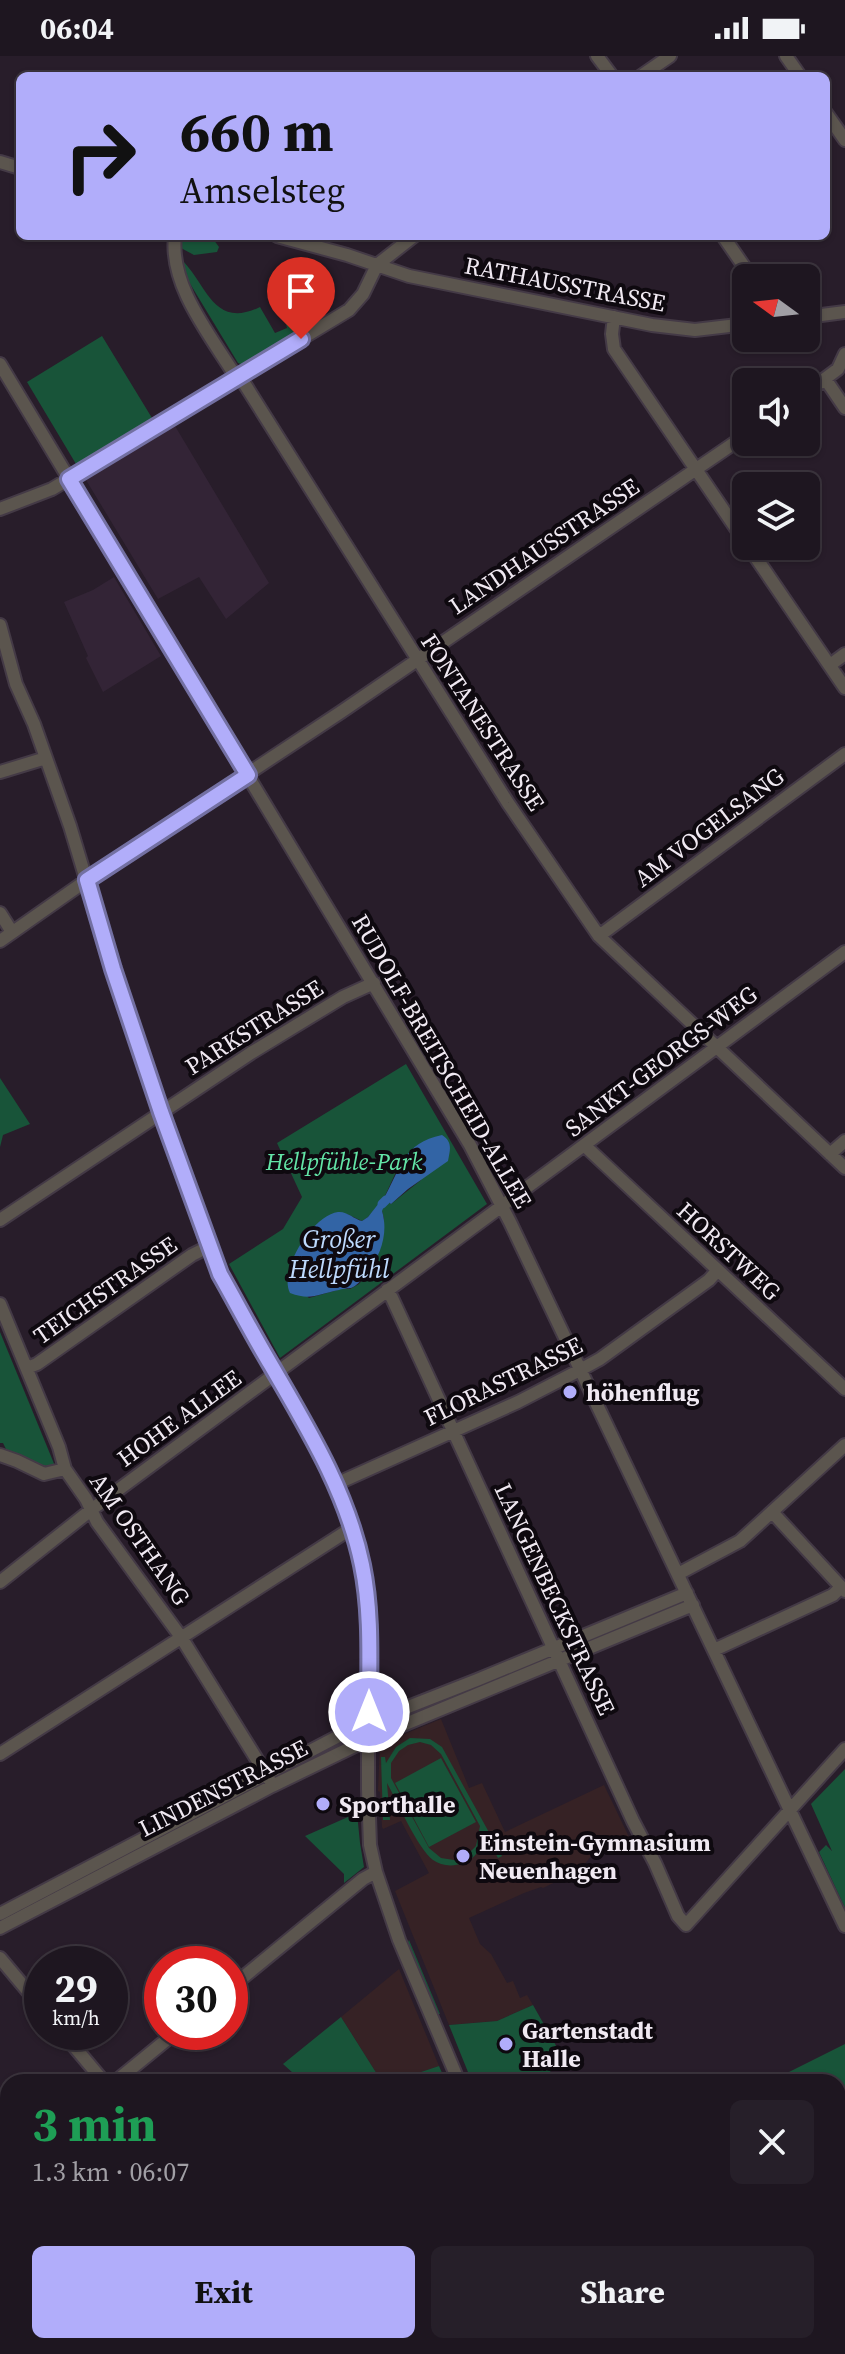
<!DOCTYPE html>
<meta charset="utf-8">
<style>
:root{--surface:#1e1620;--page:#261f29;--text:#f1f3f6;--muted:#a19fa5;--line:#3c353e;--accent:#b1adfa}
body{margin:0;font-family:"Source Serif 4",serif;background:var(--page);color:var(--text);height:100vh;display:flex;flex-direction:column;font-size:30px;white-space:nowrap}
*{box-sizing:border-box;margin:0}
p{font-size:26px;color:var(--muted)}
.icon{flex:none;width:44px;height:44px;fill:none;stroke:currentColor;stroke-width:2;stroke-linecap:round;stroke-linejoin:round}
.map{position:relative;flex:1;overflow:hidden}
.drawer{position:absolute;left:0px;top:2018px;width:846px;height:280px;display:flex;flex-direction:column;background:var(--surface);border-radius:24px 24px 0 0;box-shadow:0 2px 6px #0004,0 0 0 2px var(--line)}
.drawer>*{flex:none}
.top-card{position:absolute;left:16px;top:16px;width:814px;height:168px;border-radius:12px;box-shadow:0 2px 6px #0004,0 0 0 2px var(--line);background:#b1adfa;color:#111;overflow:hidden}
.needle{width:52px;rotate:285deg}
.controls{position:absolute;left:732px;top:208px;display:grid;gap:16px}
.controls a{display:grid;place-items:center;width:88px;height:88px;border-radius:12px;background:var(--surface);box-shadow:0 2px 6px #0004,0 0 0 2px var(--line);font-size:40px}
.speed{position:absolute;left:24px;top:1890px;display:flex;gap:16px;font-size:40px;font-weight:700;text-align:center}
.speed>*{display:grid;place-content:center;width:104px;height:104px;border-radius:50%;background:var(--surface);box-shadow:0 2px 6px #0004,0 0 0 2px var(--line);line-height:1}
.speed small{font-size:20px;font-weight:400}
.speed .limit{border:12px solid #d22;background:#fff;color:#111}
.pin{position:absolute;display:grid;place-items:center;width:68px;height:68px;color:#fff;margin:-82px -34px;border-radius:50% 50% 50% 0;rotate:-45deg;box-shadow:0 0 8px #0007}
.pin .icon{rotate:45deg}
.me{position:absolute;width:88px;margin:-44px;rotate:0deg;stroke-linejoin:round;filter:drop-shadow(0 0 6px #0008)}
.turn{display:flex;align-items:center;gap:28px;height:168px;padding:0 32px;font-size:36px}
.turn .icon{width:104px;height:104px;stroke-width:2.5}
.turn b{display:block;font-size:56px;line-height:68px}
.round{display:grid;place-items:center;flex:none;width:84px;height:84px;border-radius:12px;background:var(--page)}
.head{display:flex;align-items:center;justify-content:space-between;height:136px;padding:0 32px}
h1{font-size:48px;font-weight:700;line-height:60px;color:#1e9e55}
.button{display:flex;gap:16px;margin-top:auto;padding:16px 32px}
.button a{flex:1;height:92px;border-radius:12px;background:var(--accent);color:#111;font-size:32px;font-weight:700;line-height:92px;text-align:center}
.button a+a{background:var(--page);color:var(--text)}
.status{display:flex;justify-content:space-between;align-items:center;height:56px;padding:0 40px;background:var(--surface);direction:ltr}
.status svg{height:22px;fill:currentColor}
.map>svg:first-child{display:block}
</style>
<div class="status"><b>06:04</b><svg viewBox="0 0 49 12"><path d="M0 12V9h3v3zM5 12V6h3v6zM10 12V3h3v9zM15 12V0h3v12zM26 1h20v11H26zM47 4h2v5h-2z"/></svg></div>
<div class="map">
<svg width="845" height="2298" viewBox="0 0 845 2298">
<rect width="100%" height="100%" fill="#281d2a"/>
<!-- built -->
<path fill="#332436" d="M175,370L269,527L226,563L199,521L158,543L86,424Z
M114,521L161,600L103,636L86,602L88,600L64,546L93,534Z"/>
<!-- education -->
<path fill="#362225" d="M441,1663L469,1732L482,1727L505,1776L604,1729L629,1781L592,1799L580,1814L543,1832L541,1831L524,1837L469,1862L480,1888L491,1898L507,1927L513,1925L520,1942L527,1939L533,1949L497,1965L449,1969L395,1835L429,1817L401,1765L383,1773L382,1771L380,1736L378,1735L380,1688Z
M399,1913L439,2010L391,2026H382L341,1961Z"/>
<!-- green -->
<path fill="#185439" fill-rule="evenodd" d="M182,180H211L219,191L217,196L194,199L181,192Z
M181,203C207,228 213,274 260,251L275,277L287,272L285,264L290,262L300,278L244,309L238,307L189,226Z
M102,280L152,362L76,408L27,326Z
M406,1008L487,1148L280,1302L229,1208L283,1173L302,1141L277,1087ZM402,1103L421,1124L391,1148L384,1142ZM380,1147L384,1163L374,1210L359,1228L350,1233H341L309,1242L287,1221L292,1209L347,1158L362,1165L368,1161Z
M0,1022L30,1068L3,1079L0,1091Z
M0,1276L55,1410L44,1413L6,1393L3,1387H0Z
M410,1682L430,1683L442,1691L502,1800L498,1802L485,1779C482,1791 476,1803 463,1807C453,1811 441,1810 433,1804C418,1793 397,1745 387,1727L390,1764H383L381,1701H385L386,1707L396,1691ZM420,1686L431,1689L441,1698L480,1770L476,1790L466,1800L454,1804L441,1802L429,1792L391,1722V1707L399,1695L408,1689Z
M441,1702L476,1766L429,1791L395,1727Z
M845,1713V1852L819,1796L826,1789L832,1795L811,1748Z
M357,1757L360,1787L364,1811L344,1827V1818L305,1780Z
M409,1884L440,1958H435L407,1888Z
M533,1949L563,2002L546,2020L550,2026H472L449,1969L497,1965Z
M341,1961L382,2026H303L283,2008Z
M845,1988V2298H256L264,2290H838V2026H775L787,2017Z
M439,2010L446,2026H391Z"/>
<!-- water -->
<path fill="#3264a5" d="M442,1079C453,1086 450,1094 448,1105L408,1133L391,1148L384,1142C401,1112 403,1087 442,1079Z
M379,1147L384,1150L382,1155C389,1178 380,1202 365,1219C361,1224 357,1230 351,1232C350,1232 340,1233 339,1234C318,1238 311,1245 290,1237C278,1214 313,1159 338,1156C347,1155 354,1163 362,1165L368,1161Z"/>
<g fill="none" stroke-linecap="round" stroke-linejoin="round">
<!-- stream -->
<path stroke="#3264a5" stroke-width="3" d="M544,2024L545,2026
M838,2235H845"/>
<!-- canal -->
<path stroke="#3264a5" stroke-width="9" d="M382,1148L386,1144"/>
<!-- minor casing -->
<g stroke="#443a46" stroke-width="16">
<path id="minor" d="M597,0L612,20
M786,0L800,20
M641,20L670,0
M826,57L845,84
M0,106L20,112
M175,180C169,230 211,280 236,321L244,327L508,747L599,880L845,1112
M277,180L347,199L409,220L652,269L695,274L746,268
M723,180L752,222
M614,261L612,278L614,293L746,487
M806,261L845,256
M0,308L470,1089L510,1166L845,1870
M826,324L845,352
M806,337L838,313L845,298
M0,453L52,433L349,254L363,238L377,209L414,180
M748,490L845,632
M0,569L16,628L34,668L70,770L113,913L208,1191L220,1218L318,1391L336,1428L353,1474L362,1508L368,1560V1733L370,1789L376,1816L399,1884L459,2026
M830,609L845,598
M0,716L46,702
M0,857L12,876
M599,880L845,698
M0,885L87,824L341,656L746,379
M584,1089L845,1333
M830,1098L845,1085
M0,1164L251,997L343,941L374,927
M387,1234L392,1242L633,1765L655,1807L678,1860L686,1869L845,1693
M0,1248L59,1391L65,1413L86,1443L97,1466L181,1581L269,1723
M27,1312L37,1308L192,1199L208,1191
M0,1399L17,1405L44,1418L65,1413
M336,1428L518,1346L580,1314L600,1303L709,1224L717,1215
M773,1457L845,1535
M678,1518L740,1485L845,1389
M0,1526L91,1454L845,896
M714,1594L833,1539L841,1531
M0,1698L344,1477L353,1474
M0,1858L352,1673L477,1624L687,1537
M0,1872L272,1730L369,1683L693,1549
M0,1902L42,1952
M230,1932L363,1823L376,1816
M62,1976L104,2026
M115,2026L176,1976
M0,2119L8,2113
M0,2229L8,2239
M49,2290L55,2298"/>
</g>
<!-- minor -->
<use href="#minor" stroke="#5b554e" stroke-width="12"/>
</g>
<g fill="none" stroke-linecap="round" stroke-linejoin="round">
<!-- route casing -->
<g stroke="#7370a2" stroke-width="20">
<path id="route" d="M301,283L69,423L248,719L87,824L113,913L161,1056L220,1218C237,1248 253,1279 271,1309C308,1373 347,1436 362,1509C372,1557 369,1607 369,1656"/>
</g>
<!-- route -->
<use href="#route" stroke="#b1adfa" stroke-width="14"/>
</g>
<!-- markers -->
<g fill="#b1adfa" stroke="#0e090f" stroke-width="3">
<circle cx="570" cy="1336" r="8"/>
<circle cx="323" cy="1748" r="8"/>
<circle cx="463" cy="1800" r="8"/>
<circle cx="506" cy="1988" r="8"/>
</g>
<g text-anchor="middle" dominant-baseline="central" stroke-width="8" stroke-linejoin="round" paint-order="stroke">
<!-- street labels -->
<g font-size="24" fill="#f0e9f2" stroke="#0e090f">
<text transform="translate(565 228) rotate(11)">RATHAUSSTRASSE</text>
<text transform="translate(544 490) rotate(-34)">LANDHAUSSTRASSE</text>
<text transform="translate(483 666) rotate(57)">FONTANESTRASSE</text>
<text transform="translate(709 771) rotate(-37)">AM VOGELSANG</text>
<text transform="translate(254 971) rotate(-32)">PARKSTRASSE</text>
<text transform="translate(442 1005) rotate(60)">RUDOLF-BREITSCHEID-ALLEE</text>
<text transform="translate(661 1005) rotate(-37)">SANKT-GEORGS-WEG</text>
<text transform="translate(729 1195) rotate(43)">HORSTWEG</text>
<text transform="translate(105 1234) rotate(-35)">TEICHSTRASSE</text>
<text transform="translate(503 1325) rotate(-26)">FLORASTRASSE</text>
<text transform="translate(179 1362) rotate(-36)">HOHE ALLEE</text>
<text transform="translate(140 1483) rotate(55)">AM OSTHANG</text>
<text transform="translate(555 1543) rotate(65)">LANGENBECKSTRASSE</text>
<text transform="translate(223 1732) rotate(-27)">LINDENSTRASSE</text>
</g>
<!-- park labels -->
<g font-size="24" font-style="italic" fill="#63e5a7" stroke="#0e090f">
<text x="344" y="1105">Hellpfühle-Park</text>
</g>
<!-- poi labels -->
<g font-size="24" font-weight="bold" fill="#f0e9f2" stroke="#0e090f" text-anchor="start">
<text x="586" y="1336">höhenflug</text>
<text x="339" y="1748">Sporthalle</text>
<text x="479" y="1786">Einstein-Gymnasium<tspan x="479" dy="28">Neuenhagen</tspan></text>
<text x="522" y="1974">Gartenstadt<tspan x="522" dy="28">Halle</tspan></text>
</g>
<!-- water labels -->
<g font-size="26" font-style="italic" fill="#bdd9fd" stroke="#0e090f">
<text x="339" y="1183">Großer<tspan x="339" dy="30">Hellpfühl</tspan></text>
</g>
</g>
</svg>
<div class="controls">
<a><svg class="needle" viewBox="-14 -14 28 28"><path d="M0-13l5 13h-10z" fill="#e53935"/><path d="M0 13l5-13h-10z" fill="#a19fa5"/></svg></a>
<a><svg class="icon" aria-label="sound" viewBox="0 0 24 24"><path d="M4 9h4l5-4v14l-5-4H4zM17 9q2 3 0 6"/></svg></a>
<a><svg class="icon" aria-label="layers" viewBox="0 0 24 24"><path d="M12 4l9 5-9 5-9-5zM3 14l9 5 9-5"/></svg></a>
</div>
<div class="speed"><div>29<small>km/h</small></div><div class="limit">30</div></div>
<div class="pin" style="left:301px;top:283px;background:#d93025"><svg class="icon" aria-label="arrive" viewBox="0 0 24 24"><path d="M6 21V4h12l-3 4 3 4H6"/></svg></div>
<svg class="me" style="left:369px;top:1656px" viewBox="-20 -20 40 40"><circle r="17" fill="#b1adfa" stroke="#fff" stroke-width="3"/><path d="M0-11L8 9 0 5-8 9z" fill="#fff"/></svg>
<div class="top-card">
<div class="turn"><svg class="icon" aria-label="right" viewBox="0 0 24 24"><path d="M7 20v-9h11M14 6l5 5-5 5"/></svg><div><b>660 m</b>Amselsteg</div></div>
</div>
<section class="drawer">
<div class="head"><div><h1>3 min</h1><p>1.3 km · 06:07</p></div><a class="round"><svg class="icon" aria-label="close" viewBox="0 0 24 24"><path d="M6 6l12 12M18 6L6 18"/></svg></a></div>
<div class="button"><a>Exit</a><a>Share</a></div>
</section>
</div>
